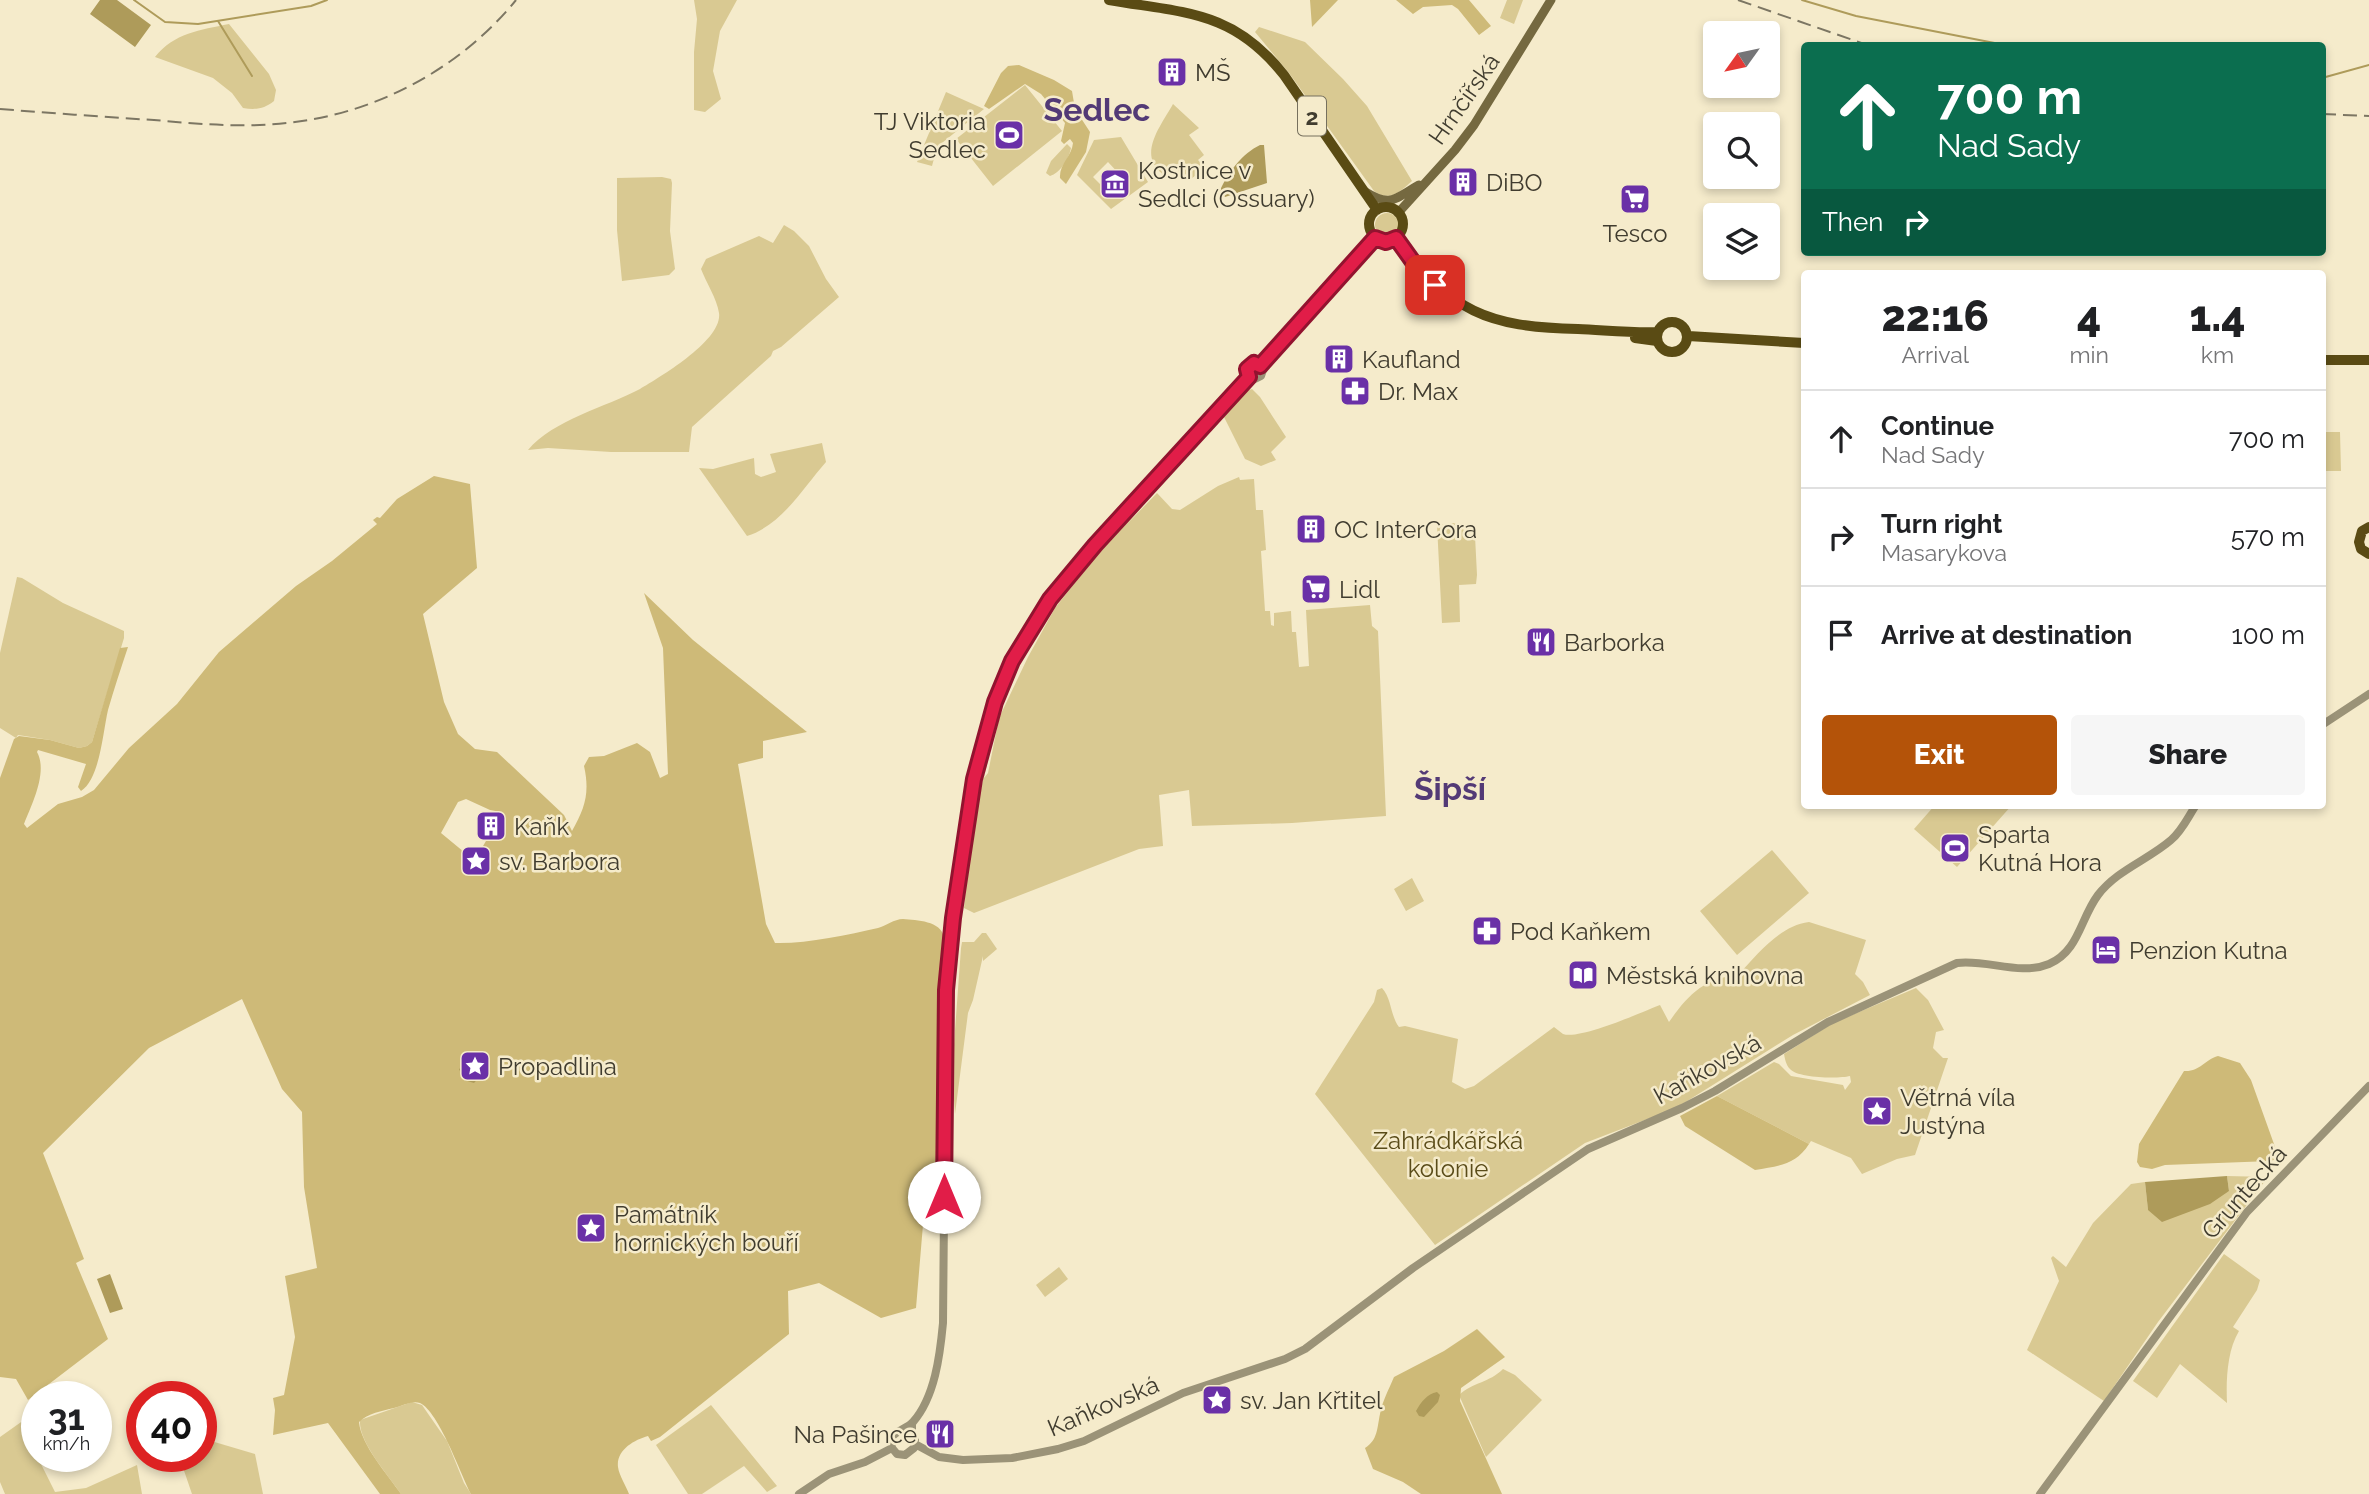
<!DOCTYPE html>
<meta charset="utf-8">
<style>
:root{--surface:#fff;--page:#f6f6f6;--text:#202124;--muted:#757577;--line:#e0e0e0;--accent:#b45309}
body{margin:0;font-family:Raleway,sans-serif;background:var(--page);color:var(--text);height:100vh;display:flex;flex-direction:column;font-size:26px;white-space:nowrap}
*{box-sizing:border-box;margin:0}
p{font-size:23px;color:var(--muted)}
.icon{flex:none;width:38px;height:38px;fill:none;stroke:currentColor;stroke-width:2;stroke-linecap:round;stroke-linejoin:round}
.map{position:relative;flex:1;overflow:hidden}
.details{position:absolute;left:1801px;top:270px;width:525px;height:539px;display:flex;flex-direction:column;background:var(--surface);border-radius:7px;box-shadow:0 4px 10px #0003}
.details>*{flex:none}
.hud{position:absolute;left:1801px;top:42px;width:525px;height:214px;border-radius:7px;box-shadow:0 4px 10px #0003;background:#0b6e4f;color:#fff;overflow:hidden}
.needle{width:46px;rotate:237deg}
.tools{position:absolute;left:1703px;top:21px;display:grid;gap:14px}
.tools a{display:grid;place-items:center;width:77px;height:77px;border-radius:7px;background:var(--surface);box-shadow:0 4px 10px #0003;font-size:35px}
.speed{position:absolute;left:21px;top:1381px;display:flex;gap:14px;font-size:35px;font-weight:700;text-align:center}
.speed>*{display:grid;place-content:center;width:91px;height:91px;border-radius:50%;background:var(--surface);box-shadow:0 4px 10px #0003;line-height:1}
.speed small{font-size:18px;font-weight:400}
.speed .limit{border:10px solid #d22;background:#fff;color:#111}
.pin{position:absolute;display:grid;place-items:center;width:60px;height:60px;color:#fff;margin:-30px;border-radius:14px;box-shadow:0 4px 10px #0006}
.me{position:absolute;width:77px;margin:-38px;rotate:0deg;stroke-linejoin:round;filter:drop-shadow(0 0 5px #0008)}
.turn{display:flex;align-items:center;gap:24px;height:147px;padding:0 21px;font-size:32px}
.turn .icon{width:91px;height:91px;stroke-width:2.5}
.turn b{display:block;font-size:49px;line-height:60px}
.then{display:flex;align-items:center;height:66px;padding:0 21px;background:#0003;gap:14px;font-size:26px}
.eta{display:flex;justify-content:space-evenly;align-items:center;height:119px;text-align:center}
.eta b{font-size:42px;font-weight:800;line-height:49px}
.cta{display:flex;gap:14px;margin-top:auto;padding:14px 21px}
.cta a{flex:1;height:80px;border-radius:7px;background:var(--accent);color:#fff;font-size:28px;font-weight:800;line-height:80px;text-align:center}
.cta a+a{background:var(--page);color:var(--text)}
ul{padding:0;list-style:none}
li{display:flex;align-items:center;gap:21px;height:98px;padding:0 21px;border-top:2px solid var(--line)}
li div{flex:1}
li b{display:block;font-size:26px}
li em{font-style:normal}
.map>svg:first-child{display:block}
</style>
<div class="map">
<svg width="2369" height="1494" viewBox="0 0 2369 1494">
<rect width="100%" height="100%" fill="#f5ebcb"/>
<!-- green -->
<path fill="#d9c992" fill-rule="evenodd" d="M694,0H737L720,31L713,71L721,99L705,112L694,110V52L697,19Z
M1507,0H1523L1514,24L1500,18Z
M229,24L269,74L276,90L274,101C264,109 256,110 243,108L232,93L213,78L155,57C174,33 200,30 229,24Z
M1259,27L1305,42L1343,79L1367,106L1412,181C1400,192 1390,202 1374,191L1289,73L1255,32Z
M1025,85L1062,131L993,186L956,139Z
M946,92L984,109L937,147L932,166L917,162Z
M1173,104L1199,128L1189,135L1204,155L1198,160L1205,168L1191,179L1164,176C1161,172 1154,167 1153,162C1145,144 1165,119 1173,104Z
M1121,137L1148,182L1111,209L1077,175L1094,140ZM1108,162L1122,177L1117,183L1121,187L1118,191L1113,186L1107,191L1093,177Z
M1067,144L1071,148C1069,159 1060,173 1050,176L1046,173L1051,161Z
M662,177L671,179L672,183L670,231L675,269L669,275L622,281L617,230V178Z
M1375 225a12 12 0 1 1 24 0a12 12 0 1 1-24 0Z
M784,225L794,231L809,246L826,279L839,297L781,347L773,351L771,356L692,427L689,452H611L548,448L528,450C553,420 606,407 640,389C660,377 723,340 719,313C717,299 706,282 701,269L706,259L759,236L773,243Z
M1252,389L1260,397L1286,437L1271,452L1276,460L1261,466L1245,459L1224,417L1246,391Z
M2322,432H2340L2341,471H2322Z
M822,443L826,462C803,488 782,525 747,536L699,468L713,469L754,458L755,474L761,477L776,472L770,454Z
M1239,477L1240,480L1254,479L1256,510H1263L1266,550L1261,551L1265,611H1270L1271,625L1274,626V613L1291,611L1292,632H1296L1299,667L1309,666L1306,610L1370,605L1372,626L1378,631L1386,816L1292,823L1192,826L1189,790L1159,795L1163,846L1139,849L974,913L964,908C968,851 978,796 992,742L984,778L988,773L999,718L1028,657L1055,608L1093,560L1154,493L1126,525L1157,493L1172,509L1180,510L1218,486Z
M1453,523L1460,525L1469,537L1475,536L1477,575L1476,584L1459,585L1460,622L1442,623L1437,525Z
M17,577L22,578L63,603L124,631V638L92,742L87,746L79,748L50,740L18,735L16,738L0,728V653Z
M1935,805H2012L1957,867L1914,829Z
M1772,850L1809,893L1737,955L1700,911Z
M1412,878L1424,901L1406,911L1394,889Z
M1809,922L1866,940L1855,974L1863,982L1870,995L1793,1035L1676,1108L1585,1143L1435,1245L1315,1094L1374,1002L1377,990L1382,988C1392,999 1390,1015 1399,1027L1405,1026L1458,1039L1452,1082L1465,1089L1474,1086L1554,1027C1557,1029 1560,1032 1563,1034C1580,1040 1642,1012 1660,1005L1669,1022C1688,995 1704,978 1738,975C1758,954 1779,926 1809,922Z
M982,933H986L997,949L983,961V956L973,1000L968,1013L955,1114L952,1072L961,948L962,942H974Z
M1916,988L1928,1000L1944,1030L1936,1032L1933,1048L1943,1058H1948L1915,1155L1897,1159L1862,1174L1851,1158L1811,1141L1809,1144L1717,1096L1774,1062L1779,1064L1791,1076L1843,1085L1845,1090L1851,1082L1850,1076C1838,1079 1797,1078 1790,1069C1786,1065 1785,1059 1784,1054L1833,1023Z
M2227,1176L2268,1177L2158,1322L2104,1401L2027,1350L2059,1281L2051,1258L2053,1256L2066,1267L2093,1223L2131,1184L2145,1182L2148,1210L2229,1191Z
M2224,1254L2260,1280L2257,1290L2233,1327L2239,1331C2227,1351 2226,1380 2227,1403L2180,1364L2157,1398L2133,1381Z
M1059,1267L1068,1279L1045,1297L1036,1285Z
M1503,1369L1515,1375L1542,1400L1486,1457L1459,1395C1473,1382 1489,1383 1503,1369Z
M412,1402L422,1405L447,1441L464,1483L471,1494H401C389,1476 358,1442 360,1420Z
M711,1405L777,1486L767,1492L744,1466L702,1494H688L656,1445Z
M24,1420L37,1456L55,1492L86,1488L137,1465L142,1494H5L0,1482V1437Z
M201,1438L255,1454L263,1494H192L179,1456H201Z"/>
<!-- forest -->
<path fill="#ceba78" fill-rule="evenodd" d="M1310,0H1338L1312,27Z
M1396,0H1469L1491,26L1479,35L1458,9L1452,5L1423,7L1413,14Z
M1019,65L1054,80L1072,91L1075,109L1090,132L1086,152L1066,184L1060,178C1059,164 1072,156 1073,143L1070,139L1064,144L1061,141L1065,123L1041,94L1025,84L989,109L984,106L1001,73L1008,66Z
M434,476L470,484L477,568L423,614L444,702L458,734L475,749L497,752L564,815L572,831C585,808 590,793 584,766L589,757L604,756L637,743L650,752L660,778L668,774L663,648L644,593L693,640L807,732L763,741V758L738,764L766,924L775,943C805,944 847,935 878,928C886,926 894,919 903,919C917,920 941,921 944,937L939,1022V1157L927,1177L916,1308L881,1318L819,1283L788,1291L789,1334L660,1437L651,1441L648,1436C634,1440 616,1450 618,1467C619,1475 626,1486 629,1494H471C461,1475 439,1412 420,1403C412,1400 402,1406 394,1408C382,1411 368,1413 359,1422C361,1445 388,1475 401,1494H380L328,1423L273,1435L275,1410L273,1398L284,1395L295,1337L285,1276L317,1268L304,1187L302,1112L282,1089L242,999L149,1048L43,1153L84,1259L76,1263L108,1339L28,1400L16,1379L0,1377V778L14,739L19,736L50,740L79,748L87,746L92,742L120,648L128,647C121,668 114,689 108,710C103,731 100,779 81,791L78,787L86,764L38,750L37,752C48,772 32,804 24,824L27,828L58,804L82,797L94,790L129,748L177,704L219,652L296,586L332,561L377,524L373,520L377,517L380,518L397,499ZM466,799L490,810L501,812L503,817L501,823L493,829L476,858L464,852L441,833L458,802Z
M2218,1056L2240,1063L2251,1080L2279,1158L2271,1161L2165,1165L2152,1169L2140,1167L2137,1162L2139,1144L2184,1071C2200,1072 2204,1060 2218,1056Z
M1717,1096L1809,1144C1796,1165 1778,1166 1755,1170L1685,1126L1680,1116Z
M1477,1329L1505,1357L1461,1388L1460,1401L1502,1494H1421L1403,1482L1373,1469L1365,1448C1378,1440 1377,1428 1380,1414C1382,1402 1389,1389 1394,1377L1444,1351Z"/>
<!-- water -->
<path fill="#ae9b5a" d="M100,0H117L151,25L135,47L90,14Z
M1260,145H1264L1267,183L1225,197L1220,191C1227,173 1243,153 1260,145Z
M482,1055L488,1063L484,1072L474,1083L464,1080L459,1069Z
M2227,1176L2229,1191L2210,1204L2162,1222L2148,1210L2145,1182Z
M110,1274L123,1309L110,1313L97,1279Z
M1437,1392L1440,1395L1438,1402L1424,1417L1419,1416L1416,1411C1421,1402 1427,1394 1437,1392Z"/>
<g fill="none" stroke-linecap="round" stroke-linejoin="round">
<!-- stream -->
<path stroke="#ae9b5a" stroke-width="2" d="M134,0L165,22L198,24L311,6L327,0
M1802,0L1856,16L2010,46
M218,21L252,76
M2322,78L2369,65"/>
<!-- tertiary -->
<path stroke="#9b9378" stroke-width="8" d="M1249,377L1255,379L1261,376L1263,370L1260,366L1375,238
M2322,725L2369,694
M912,1423V1434L915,1440L914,1448L905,1455L897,1454L892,1448L891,1438C897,1430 906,1429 913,1422C935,1397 940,1355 943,1323L946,991L953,918L974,779L995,702L1012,661L1050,599L1077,565L1249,377L1248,367L1254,363L1260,366
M915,1444L939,1457L963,1460L1012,1458L1058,1449L1084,1441L1183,1393L1285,1359L1305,1349L1413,1268L1588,1149L1682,1108L1715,1091L1828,1022L1957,963C1987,959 2020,976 2049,964C2079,951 2080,919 2098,895C2117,870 2148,860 2171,840C2182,831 2188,817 2196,805
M799,1494L829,1474L865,1462L892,1448
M2040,1494L2247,1212L2369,1086"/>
<!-- secondary -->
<path stroke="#756940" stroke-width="9" d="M1364,191C1391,208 1394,199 1419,185
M1398,213L1455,150L1474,125L1551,0"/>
<!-- primary -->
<path stroke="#5a4b14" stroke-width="10" d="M1109,0C1184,13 1233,10 1284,75L1377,210
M1369 224a17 17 0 1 1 34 0a17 17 0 1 1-34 0Z
M1396,238C1451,312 1487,327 1578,329C1604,330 1631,333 1658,332
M1657 337a15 15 0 1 1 30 0a15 15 0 1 1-30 0Z
M1688,336L1804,343
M1635,338L1657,341
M2322,360H2369
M2369,527L2362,531L2359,542L2361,549L2369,554"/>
<!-- rail -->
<path stroke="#7c7663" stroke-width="2" stroke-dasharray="14 7" stroke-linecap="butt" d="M1738,0L1870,46
M0,109C51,113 103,117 154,120C198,124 243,128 287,123C375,114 460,69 516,0
M2322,114L2369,116"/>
</g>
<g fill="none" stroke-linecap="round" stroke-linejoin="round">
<!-- route casing -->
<g stroke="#92132f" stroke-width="18">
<path id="route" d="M944,1197L946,990L953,918L974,779L995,702L1012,661L1050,599L1095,545L1249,377L1247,369L1254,363L1260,366L1375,238L1386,242L1396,238L1416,266L1435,285"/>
</g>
<!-- route -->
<use href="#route" stroke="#e11d48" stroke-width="12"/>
</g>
<!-- icons -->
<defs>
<g id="building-square" transform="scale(1.575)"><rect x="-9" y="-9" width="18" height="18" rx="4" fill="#6a30a7" stroke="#f5ebcb"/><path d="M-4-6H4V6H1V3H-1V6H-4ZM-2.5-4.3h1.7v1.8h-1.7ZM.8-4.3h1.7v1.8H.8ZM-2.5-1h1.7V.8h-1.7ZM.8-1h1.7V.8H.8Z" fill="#fff"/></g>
<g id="stadium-square" transform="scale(1.575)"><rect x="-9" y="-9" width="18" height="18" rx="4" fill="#6a30a7" stroke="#f5ebcb"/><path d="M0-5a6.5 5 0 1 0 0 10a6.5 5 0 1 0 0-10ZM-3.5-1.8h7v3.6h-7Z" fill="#fff"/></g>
<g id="museum-square" transform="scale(1.575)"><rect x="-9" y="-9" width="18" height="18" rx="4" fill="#6a30a7" stroke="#f5ebcb"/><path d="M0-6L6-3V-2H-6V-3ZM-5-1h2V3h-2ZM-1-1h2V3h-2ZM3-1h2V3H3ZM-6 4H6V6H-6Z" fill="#fff"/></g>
<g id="supermarket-square" transform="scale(1.575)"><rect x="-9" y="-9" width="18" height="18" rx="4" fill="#6a30a7" stroke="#f5ebcb"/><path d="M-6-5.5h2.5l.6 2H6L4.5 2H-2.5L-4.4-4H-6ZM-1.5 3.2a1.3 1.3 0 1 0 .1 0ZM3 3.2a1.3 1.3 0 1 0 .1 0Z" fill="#fff"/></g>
<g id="pharmacy-square" transform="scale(1.575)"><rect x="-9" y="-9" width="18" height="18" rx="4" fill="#6a30a7" stroke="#f5ebcb"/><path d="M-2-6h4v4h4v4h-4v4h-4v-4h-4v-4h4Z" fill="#fff"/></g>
<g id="restaurant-square" transform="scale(1.575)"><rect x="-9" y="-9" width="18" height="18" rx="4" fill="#6a30a7" stroke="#f5ebcb"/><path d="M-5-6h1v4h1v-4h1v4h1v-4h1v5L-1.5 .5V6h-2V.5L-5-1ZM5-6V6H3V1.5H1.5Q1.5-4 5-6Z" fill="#fff"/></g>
<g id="sight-square" transform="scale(1.575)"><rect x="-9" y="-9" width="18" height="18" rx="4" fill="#6a30a7" stroke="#f5ebcb"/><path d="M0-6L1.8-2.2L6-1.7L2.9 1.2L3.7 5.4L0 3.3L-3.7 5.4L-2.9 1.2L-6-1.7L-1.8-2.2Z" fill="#fff"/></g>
<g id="hotel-square" transform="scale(1.575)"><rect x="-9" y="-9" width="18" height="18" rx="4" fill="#6a30a7" stroke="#f5ebcb"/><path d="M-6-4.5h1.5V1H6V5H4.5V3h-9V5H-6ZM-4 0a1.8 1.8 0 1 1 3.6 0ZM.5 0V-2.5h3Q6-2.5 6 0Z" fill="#fff"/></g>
<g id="library-square" transform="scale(1.575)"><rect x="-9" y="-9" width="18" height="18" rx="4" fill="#6a30a7" stroke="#f5ebcb"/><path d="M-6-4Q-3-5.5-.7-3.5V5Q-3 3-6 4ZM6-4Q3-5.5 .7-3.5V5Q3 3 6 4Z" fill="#fff"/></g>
</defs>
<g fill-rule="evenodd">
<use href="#building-square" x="1172" y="72"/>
<use href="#stadium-square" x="1009" y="135"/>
<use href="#building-square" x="1463" y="182"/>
<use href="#museum-square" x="1115" y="184"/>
<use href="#supermarket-square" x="1635" y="199"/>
<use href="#building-square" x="1339" y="359"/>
<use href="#pharmacy-square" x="1355" y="391"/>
<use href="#building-square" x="1311" y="529"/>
<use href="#supermarket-square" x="1316" y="589"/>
<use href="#restaurant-square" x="1541" y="642"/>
<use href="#building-square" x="491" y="826"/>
<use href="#stadium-square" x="1955" y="848"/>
<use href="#sight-square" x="476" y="861"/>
<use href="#pharmacy-square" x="1487" y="931"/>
<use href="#hotel-square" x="2106" y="950"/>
<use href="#library-square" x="1583" y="975"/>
<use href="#sight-square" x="475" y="1066"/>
<use href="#sight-square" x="1877" y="1111"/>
<use href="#sight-square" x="591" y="1228"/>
<use href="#sight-square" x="1217" y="1400"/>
<use href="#restaurant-square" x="940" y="1434"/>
</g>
<g text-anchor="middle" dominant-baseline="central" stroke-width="5" stroke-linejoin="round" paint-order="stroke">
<!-- shield labels -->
<rect fill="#f5ebcb" stroke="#76705e" stroke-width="2" x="1298" y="96.5" width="28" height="39" rx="5"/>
<g font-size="23" font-weight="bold" fill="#403c2f">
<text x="1312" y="116">2</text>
</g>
<!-- poi labels -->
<g font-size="24" fill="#403c2f" stroke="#f5ebcb" text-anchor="start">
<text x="1195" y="72">MŠ</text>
<text x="986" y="121" text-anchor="end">TJ Viktoria<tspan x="986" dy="28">Sedlec</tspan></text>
<text x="1138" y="170">Kostnice v<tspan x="1138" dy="28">Sedlci (Ossuary)</tspan></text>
<text x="1486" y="182">DiBO</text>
<text x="1635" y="233" text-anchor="middle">Tesco</text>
<text x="1362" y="359">Kaufland</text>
<text x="1378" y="391">Dr. Max</text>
<text x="1334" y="529">OC InterCora</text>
<text x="1339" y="589">Lidl</text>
<text x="1564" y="642">Barborka</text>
<text x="514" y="826">Kaňk</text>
<text x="1978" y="834">Sparta<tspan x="1978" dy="28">Kutná Hora</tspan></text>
<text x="499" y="861">sv. Barbora</text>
<text x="1510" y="931">Pod Kaňkem</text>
<text x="2129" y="950">Penzion Kutna</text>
<text x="1606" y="975">Městská knihovna</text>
<text x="498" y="1066">Propadlina</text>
<text x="1900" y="1097">Větrná víla<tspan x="1900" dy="28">Justýna</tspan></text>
<text x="614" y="1214">Památník<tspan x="614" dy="28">hornických bouří</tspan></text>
<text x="1240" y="1400">sv. Jan Křtitel</text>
<text x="917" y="1434" text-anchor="end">Na Pašince</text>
</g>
<!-- street labels -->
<g font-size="24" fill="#403c2f" stroke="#f5ebcb">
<text transform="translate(1464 99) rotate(-55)">Hrnčířská</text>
<text transform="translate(1707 1069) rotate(-29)">Kaňkovská</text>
<text transform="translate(2244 1192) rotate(-49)">Gruntecká</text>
<text transform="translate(1103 1406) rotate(-23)">Kaňkovská</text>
</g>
<!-- park labels -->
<g font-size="24" fill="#5a4c19" stroke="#f5ebcb">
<text x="1448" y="1140">Zahrádkářská<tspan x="1448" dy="28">kolonie</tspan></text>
</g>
<!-- district labels -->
<g font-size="32" font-weight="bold" fill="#533a76" stroke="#f5ebcb">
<text x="1097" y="109">Sedlec</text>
<text x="1450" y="788">Šipší</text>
</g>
</g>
</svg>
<div class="tools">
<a><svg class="needle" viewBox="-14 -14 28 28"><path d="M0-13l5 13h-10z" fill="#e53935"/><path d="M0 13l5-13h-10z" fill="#757577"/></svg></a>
<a><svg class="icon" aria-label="search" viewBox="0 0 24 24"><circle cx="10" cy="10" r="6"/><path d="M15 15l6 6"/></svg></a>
<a><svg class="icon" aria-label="layers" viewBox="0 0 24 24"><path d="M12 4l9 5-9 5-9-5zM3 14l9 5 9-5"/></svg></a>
</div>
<div class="speed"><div>31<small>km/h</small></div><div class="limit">40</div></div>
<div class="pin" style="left:1435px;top:285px;background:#d93025"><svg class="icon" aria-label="arrive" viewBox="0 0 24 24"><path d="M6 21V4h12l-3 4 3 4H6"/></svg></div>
<svg class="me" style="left:944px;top:1197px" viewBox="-20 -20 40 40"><circle r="19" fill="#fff"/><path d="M0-13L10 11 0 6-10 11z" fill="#e11d48"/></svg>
<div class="hud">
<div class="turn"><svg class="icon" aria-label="ahead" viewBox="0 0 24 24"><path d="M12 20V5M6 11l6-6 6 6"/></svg><div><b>700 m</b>Nad Sady</div></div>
<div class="then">Then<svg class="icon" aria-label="right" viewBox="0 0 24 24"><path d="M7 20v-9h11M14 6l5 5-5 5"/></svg></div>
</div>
<section class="details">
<div class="eta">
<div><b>22:16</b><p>Arrival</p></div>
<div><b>4</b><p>min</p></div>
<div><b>1.4</b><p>km</p></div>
</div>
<ul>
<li><svg class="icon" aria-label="ahead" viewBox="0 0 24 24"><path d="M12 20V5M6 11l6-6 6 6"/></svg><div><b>Continue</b><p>Nad Sady</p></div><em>700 m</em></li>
<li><svg class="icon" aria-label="right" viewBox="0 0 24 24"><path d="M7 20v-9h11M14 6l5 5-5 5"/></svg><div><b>Turn right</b><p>Masarykova</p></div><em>570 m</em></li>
<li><svg class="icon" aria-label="arrive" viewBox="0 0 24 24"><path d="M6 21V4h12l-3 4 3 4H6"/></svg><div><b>Arrive at destination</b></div><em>100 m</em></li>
</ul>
<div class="cta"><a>Exit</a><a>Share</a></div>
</section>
</div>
